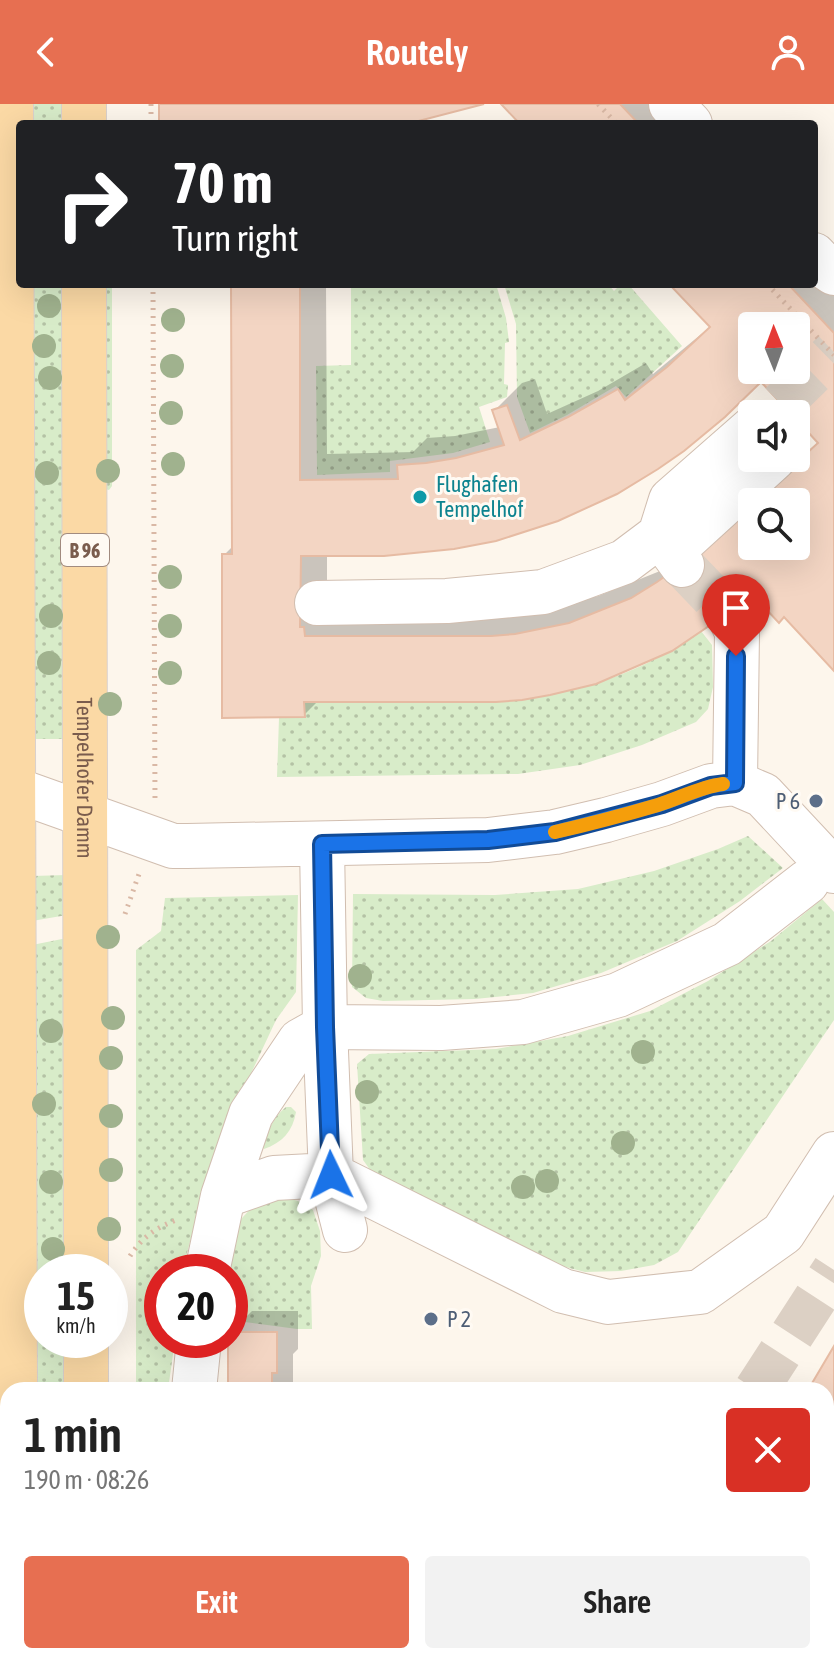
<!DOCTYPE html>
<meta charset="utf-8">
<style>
:root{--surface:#fff;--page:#f2f2f2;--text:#222;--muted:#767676;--accent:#e76f51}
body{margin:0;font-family:"Asap Condensed",sans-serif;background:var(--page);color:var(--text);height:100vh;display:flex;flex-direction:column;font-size:30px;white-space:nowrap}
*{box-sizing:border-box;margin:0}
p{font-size:26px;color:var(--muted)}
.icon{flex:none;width:44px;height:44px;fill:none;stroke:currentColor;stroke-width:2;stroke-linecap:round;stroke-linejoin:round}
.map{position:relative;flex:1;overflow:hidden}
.panel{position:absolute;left:0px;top:1278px;width:834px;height:282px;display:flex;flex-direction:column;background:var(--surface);border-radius:24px 24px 0 0;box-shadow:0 8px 32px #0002}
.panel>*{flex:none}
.guide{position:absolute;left:16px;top:16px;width:802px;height:168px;border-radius:8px;box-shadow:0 8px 32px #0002;background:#202124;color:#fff;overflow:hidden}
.needle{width:52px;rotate:359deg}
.controls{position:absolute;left:738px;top:208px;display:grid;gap:16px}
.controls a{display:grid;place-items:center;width:72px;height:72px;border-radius:8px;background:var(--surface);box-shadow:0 8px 32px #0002;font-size:40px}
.speed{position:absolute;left:24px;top:1150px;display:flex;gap:16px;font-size:40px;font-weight:700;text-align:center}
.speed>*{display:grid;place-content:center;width:104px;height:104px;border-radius:50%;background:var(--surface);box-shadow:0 8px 32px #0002;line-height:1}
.speed small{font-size:20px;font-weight:400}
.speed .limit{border:12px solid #d22;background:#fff;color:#111}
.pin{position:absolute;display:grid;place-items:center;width:68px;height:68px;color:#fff;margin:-82px -34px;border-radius:50% 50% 50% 0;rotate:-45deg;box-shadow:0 0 8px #0007}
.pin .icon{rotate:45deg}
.me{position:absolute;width:88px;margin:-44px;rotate:358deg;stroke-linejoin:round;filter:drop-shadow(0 0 6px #0008)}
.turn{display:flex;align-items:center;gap:28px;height:168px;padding:0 24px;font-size:36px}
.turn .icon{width:104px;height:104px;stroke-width:2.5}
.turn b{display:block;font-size:56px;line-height:68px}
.round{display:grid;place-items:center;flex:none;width:84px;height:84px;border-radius:8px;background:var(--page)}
.head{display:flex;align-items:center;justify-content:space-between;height:136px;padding:0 24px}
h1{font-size:48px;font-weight:600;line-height:60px}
.action{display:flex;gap:16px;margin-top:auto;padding:16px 24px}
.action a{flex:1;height:92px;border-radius:8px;background:var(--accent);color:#fff;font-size:32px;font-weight:600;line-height:92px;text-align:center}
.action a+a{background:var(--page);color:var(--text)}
header{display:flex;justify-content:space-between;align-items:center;height:104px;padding:0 24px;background:var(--accent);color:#fff;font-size:36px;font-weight:600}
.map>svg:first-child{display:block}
</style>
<header><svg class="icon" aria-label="back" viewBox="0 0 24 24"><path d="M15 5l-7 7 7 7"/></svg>Routely<svg class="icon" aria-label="person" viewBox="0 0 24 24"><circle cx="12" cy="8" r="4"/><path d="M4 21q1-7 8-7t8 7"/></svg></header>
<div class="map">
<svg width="834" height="1559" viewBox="0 0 834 1559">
<defs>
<pattern id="grass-dots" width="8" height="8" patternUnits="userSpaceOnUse" patternTransform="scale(2)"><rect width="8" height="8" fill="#d8ecc9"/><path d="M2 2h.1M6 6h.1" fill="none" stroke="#b4c2a5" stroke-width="1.8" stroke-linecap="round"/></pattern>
</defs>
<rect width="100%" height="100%" fill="#fdf6ec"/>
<!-- grass -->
<path fill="url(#grass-dots)" d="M30,0H65V20H30Z
M30,180H66L67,635H32Z
M102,180H112V382L109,386L105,385Z
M351,180H496L506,214L509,238L505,239L504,280L508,281L507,293L479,303L490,338L453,349L390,357V368L317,371L316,262L351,261Z
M504,180H608L614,187L618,183L615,180H628L682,242L626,293L616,282L567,311L530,329L517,293L516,220Z
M701,527L712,541L713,583L708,605L696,618L642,641L580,661L518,670L277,673L279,614L304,613V598H496C569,593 642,570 701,527Z
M748,732L783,764L740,797L677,837L601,869L533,889L475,895L383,897L366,894L352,883L353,790L495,791L578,785L654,767L718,745Z
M67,771V811L32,817V772Z
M298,791L296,888L276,916L246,980L205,1081L187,1149L184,1168H162V1236H175L168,1286H136V846L161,827L165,794Z
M822,795L834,808V916L678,1148L654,1161L621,1167L585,1168L554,1160L376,1074L363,1056L357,960L369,950L496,945L568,932L650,907L708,877L771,837Z
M67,834L68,1168H42V1236H68V1286H34L32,841Z
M286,1003H291L296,1008C293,1027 282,1039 264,1045L262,1042C268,1027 273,1013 286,1003Z
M282,1092L298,1097L313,1106L320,1127L321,1152L311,1182L312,1225H297L230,1216V1168H226L229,1134L242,1114L256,1099Z
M473,1552H514L511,1559H470Z"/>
<!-- shadow -->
<path fill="#0003" fill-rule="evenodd" d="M504,0H673L691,20H523Z
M834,172V564L784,510L751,486L319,596L304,611L224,451L234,441L233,180H326L327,350L413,348L427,334L455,332L500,323L494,307L522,279L535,275L547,310L598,287L646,259L653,270L711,222L672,180H814ZM752,222H796V266H752ZM761,275L794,310H796V312L819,337L753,398H796V442H752L660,467L598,492L544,503L327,496V450Z
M252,1207H298V1245L293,1250V1286H230V1229Z
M516,1552H572L569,1559H513Z"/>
<!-- building -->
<path fill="#f3d5c3" stroke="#e6bba3" stroke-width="2" fill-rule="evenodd" d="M159,0H484L407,20H159Z
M501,0H620L639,20H520Z
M231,180H300V376L398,375L397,361L426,359L456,354L504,341L492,306L507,301L520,336L568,313L618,285L625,296L667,263L710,223L669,180H788L834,229V567L784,513L779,519L750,488L728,509L672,547L596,580L550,591L522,596L496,598H304L305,613L222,614V450H232ZM752,222H796V266H752ZM761,278L791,310H796V315L818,339L753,398H796V442H752V399L693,452L657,478L631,494L569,519L515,530L491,532H305L304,523H300L301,452H384L454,445L496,437L558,417L617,390L658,365L684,347L725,313Z
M230,1228H277V1269H272V1286H228V1236H230Z
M834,1242V1302L826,1297V1286H808Z
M834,1325V1559H715L718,1552H826V1340Z
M514,1552H559L555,1559H511Z"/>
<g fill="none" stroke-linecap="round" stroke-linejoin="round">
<!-- minor-tunnel -->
<path stroke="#dcd0c4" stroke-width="44" stroke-dasharray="44 22" stroke-linecap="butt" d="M781,300L834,248
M682,461L728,509
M756,1286L834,1166"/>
<!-- minor casing -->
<g stroke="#d1beb0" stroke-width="46">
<path id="minor" d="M671,0L690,20
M814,151L825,163L834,169
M660,431L671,396L752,325
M672,447L774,354
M317,499L447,497L543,488L624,458L660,431L682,461
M735,679L763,691L834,767
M0,685H13L173,742H187L488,736L555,728L606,716L662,700L711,682L735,679L737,528L728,509
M322,740L325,923L331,1071L345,1126
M331,1071L563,1187L608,1198L700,1188L783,1129L834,1050
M223,1092L251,1010L300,937L325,923L441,924L523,918L618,891L727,840L807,778
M207,1168L223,1092L274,1074L331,1071
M194,1286L199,1236
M0,1464H8
M192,1559V1552
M615,1559L618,1552"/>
</g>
<!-- major casing -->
<g stroke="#dad1cd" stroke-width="46">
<g id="major">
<path d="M11,0L15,1286"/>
<path d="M84,0V20"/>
<path id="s1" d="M84,180L86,1168"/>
<path d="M86,1236V1286"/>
<path d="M16,1552V1559"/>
<path d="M87,1559V1552"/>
</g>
</g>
<!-- path -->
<path stroke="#d9b8a5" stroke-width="5" stroke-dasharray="2 6" stroke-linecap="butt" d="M151,0V20
M598,0L617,20
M153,180L155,698
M767,180L834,251
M125,810L139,770
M130,1152C143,1132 157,1123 179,1115
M120,1187V1217"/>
<!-- minor -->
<use href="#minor" stroke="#fff" stroke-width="44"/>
<!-- major -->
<use href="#major" stroke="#fbd9a5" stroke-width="44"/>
</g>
<!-- trees -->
<g fill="#a0b28e">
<circle cx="49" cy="202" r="12"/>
<circle cx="173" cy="216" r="12"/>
<circle cx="44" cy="242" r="12"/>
<circle cx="172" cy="262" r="12"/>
<circle cx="50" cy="274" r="12"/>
<circle cx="171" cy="309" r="12"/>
<circle cx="173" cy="360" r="12"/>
<circle cx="108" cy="367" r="12"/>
<circle cx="47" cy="369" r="12"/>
<circle cx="170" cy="473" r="12"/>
<circle cx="51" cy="512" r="12"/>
<circle cx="170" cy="522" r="12"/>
<circle cx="49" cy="559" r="12"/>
<circle cx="170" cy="569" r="12"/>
<circle cx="110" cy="600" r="12"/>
<circle cx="108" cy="833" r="12"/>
<circle cx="360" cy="872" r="12"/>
<circle cx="113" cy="914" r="12"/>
<circle cx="51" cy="927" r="12"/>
<circle cx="643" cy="948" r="12"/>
<circle cx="111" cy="954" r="12"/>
<circle cx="367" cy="988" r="12"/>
<circle cx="44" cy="1000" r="12"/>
<circle cx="111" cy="1012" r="12"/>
<circle cx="623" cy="1039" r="12"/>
<circle cx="111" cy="1066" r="12"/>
<circle cx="547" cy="1077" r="12"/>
<circle cx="51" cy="1078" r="12"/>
<circle cx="523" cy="1083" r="12"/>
<circle cx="109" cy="1125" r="12"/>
<circle cx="53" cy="1145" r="12"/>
</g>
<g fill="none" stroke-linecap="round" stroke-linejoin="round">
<!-- route casing -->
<g stroke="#114b97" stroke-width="20">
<path id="route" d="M331,1071L325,923L322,740L488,736L555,728L662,700L711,682L735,679L736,552"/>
</g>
<!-- route -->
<use href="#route" stroke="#1a73e8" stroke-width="14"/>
<!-- slow -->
<path stroke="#f59e0b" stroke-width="14" d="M555,728C590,720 624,711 658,701C680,694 700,683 723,680"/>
</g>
<!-- markers -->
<circle fill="#0f9aa8" stroke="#fffaf3" stroke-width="3" cx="420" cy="393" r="8"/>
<g fill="#5c6f8a" stroke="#fffaf3" stroke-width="3">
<circle cx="816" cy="697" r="8"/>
<circle cx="431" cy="1215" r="8"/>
</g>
<g text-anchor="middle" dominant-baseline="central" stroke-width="6" stroke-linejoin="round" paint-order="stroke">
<!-- shield labels -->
<rect fill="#fffaf3" stroke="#a28b7f" stroke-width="2" x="61" y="430" width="48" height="32" rx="6"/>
<g font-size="20" font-weight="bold" fill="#7a5c4d">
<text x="85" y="446">B 96</text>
</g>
<!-- culture labels -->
<g font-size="22" fill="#0d838f" stroke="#fffaf3" text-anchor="start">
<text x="436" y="380">Flughafen<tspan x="436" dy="25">Tempelhof</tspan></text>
</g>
<!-- street labels -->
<g font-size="22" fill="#7a5c4d" stroke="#fffaf3">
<text stroke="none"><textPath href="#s1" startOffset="494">Tempelhofer Damm</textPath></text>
</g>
<!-- service labels -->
<g font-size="22" fill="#4e5e75" stroke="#fffaf3" text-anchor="end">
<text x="800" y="697">P 6</text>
<text x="447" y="1215" text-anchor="start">P 2</text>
</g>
</g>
</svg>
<div class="controls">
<a><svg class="needle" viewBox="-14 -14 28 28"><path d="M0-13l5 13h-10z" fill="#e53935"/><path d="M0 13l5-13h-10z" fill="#767676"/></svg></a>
<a><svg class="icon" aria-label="sound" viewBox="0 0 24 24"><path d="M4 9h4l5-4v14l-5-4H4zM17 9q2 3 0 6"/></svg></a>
<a><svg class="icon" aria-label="search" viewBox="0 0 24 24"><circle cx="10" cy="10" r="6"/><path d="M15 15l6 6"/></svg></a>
</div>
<div class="speed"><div>15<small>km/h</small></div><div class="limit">20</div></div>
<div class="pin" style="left:736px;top:552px;background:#d93025"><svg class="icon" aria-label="arrive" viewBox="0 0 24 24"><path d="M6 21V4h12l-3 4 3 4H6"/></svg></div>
<svg class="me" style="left:331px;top:1071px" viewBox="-20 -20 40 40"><path d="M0-17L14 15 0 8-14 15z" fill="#1a73e8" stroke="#fff" stroke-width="4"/></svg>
<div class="guide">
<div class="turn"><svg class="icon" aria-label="right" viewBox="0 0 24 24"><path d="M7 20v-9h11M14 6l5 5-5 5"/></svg><div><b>70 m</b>Turn right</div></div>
</div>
<section class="panel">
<div class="head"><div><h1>1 min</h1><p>190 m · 08:26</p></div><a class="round" style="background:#d93025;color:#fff"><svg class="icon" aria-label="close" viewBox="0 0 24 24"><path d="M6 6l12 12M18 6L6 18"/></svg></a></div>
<div class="action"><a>Exit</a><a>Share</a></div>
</section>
</div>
